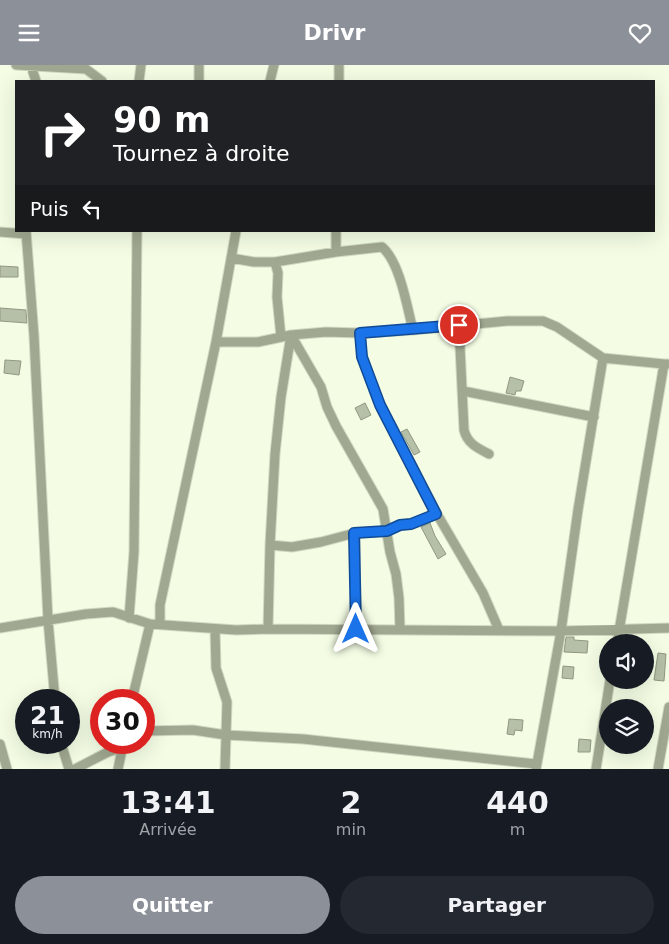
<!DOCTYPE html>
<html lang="fr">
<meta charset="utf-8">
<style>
:root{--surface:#171b24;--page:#242831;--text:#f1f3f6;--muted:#9ea1a6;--accent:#8c9099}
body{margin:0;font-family:"DejaVu Sans",sans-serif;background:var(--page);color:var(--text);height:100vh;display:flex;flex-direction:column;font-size:19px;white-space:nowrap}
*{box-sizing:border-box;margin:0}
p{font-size:16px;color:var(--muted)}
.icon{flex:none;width:28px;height:28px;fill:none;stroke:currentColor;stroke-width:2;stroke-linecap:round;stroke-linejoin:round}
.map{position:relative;height:704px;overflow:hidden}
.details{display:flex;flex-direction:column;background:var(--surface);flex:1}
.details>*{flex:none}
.guide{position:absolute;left:15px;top:15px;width:640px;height:152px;border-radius:0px;box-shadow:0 5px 20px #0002;background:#202124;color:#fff;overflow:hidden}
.buttons{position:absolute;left:599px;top:569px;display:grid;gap:10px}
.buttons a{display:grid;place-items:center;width:55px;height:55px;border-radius:50%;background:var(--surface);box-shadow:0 5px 20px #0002;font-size:25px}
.speed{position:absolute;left:15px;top:624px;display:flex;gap:10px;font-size:25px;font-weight:700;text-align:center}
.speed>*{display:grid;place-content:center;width:65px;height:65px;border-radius:50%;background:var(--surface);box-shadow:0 5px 20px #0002;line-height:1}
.speed small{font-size:12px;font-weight:400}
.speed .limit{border:8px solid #d22;background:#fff;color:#111}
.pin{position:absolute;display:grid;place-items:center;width:42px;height:42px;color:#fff;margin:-21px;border:2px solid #fff;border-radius:50%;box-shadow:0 1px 5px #0007}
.me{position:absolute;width:55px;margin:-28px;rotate:0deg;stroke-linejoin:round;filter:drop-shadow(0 0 4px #0008)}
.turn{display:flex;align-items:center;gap:18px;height:105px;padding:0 15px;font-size:22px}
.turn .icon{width:65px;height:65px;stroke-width:2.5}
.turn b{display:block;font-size:35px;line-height:42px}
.then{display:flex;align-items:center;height:48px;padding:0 15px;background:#0003;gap:10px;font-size:19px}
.eta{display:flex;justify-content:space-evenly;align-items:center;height:85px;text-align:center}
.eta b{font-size:30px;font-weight:700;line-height:35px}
.primary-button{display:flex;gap:10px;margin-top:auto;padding:10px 15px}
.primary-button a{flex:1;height:58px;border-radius:30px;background:var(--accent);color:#fff;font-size:20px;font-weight:700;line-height:58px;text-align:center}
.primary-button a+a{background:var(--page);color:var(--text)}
header{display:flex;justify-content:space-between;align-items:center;height:65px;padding:0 15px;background:var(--accent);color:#fff;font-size:22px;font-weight:700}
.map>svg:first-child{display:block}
</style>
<header><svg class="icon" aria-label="menu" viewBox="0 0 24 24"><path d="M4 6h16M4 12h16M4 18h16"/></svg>Drivr<svg class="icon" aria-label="heart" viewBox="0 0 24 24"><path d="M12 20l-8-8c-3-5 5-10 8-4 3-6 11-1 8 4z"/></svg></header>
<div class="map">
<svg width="669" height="704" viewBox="0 0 669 704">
<rect width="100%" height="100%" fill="#f4fde4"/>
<!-- building -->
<path fill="#b6bfa7" stroke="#909881" d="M0,201L18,202V212H0Z
M0,243L26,245L27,258L0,256Z
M5,295L21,296L19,310L4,308Z
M510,312L524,316L521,326H516L515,330L506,328Z
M365,338L371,350L361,355L355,343Z
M407,364L420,387L414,390L401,367Z
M430,458L435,471L446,489L438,494L421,462Z
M566,572H574V575L588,576L587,588L564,587Z
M658,588L666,589L664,616L654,615Z
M563,601L574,602L573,614L562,613Z
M509,654L523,655L522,666L515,665L514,670L507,669Z
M579,674L591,675L590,687H578Z"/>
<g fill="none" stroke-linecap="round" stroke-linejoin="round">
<!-- minor casing -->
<g stroke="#d0d8c2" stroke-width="11">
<path id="minor" d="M16,0L86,4L102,16
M31,1L36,16
M139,16L141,0
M199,16V0
M270,16L274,0
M339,16V0
M26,166L34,271L48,555L55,635
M0,167L26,169
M336,187V166
M231,193L254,197H275L336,187L382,182C400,197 407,242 413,265
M275,197L278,208L277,232L281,272
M459,261L464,365C467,378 477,383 489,389
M360,268L362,292L380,340L437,449L483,528L499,565
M291,270L321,322L327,342L336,361L383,444L390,487L396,509L399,533L400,565
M216,277H258L291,270L326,267L360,268L413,265L507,256H543L557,262L603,293
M463,326L594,352
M355,468L356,564
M270,480L292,482L321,477L355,468L387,466L400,460L411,459L437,449
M129,553L134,487L137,166
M160,559V540L216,277L236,166
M0,563L86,549L113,547L150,559L236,565L268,564L561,566L669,563
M215,564L216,603L227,637L225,704
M268,564L270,480L275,389L281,332L291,270
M617,578L664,299H669
M132,635L150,559
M144,666L193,665L226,670L303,674L536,699
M61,678L69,704
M0,679L7,704
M75,704L108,687L123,682
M118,704L123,680
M536,704L561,566L578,445L603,293L664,299
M596,704L610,615
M658,704L669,642"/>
</g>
<!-- minor -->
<use href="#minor" stroke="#a0a891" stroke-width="9"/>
</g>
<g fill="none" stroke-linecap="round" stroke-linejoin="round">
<!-- route casing -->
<g stroke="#114b97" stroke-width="12">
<path id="route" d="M356,564L354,468L387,466L400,460L411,459L436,449L380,340L362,292L360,268L459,260"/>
</g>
<!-- route -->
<use href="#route" stroke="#1a73e8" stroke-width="9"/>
</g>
</svg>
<div class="buttons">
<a><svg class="icon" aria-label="sound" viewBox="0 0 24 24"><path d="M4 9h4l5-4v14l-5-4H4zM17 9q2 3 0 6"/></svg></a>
<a><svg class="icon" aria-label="layers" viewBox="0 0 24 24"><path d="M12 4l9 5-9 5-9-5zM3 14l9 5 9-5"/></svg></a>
</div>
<div class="speed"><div>21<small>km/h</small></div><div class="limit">30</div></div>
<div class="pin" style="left:459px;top:260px;background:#d93025"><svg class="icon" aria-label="arrive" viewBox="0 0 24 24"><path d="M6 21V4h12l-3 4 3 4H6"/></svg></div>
<svg class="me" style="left:356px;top:564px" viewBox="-20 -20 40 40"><path d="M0-17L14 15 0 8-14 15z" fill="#1a73e8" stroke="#fff" stroke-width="4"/></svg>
<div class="guide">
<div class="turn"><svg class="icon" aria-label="right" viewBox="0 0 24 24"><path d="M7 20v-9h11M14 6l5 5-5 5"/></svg><div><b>90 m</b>Tournez à droite</div></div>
<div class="then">Puis<svg class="icon" aria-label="left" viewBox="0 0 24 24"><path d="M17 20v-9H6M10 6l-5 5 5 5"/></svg></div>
</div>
</div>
<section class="details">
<div class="eta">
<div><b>13:41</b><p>Arrivée</p></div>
<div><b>2</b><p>min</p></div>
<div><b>440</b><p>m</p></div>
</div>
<div class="primary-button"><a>Quitter</a><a>Partager</a></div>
</section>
